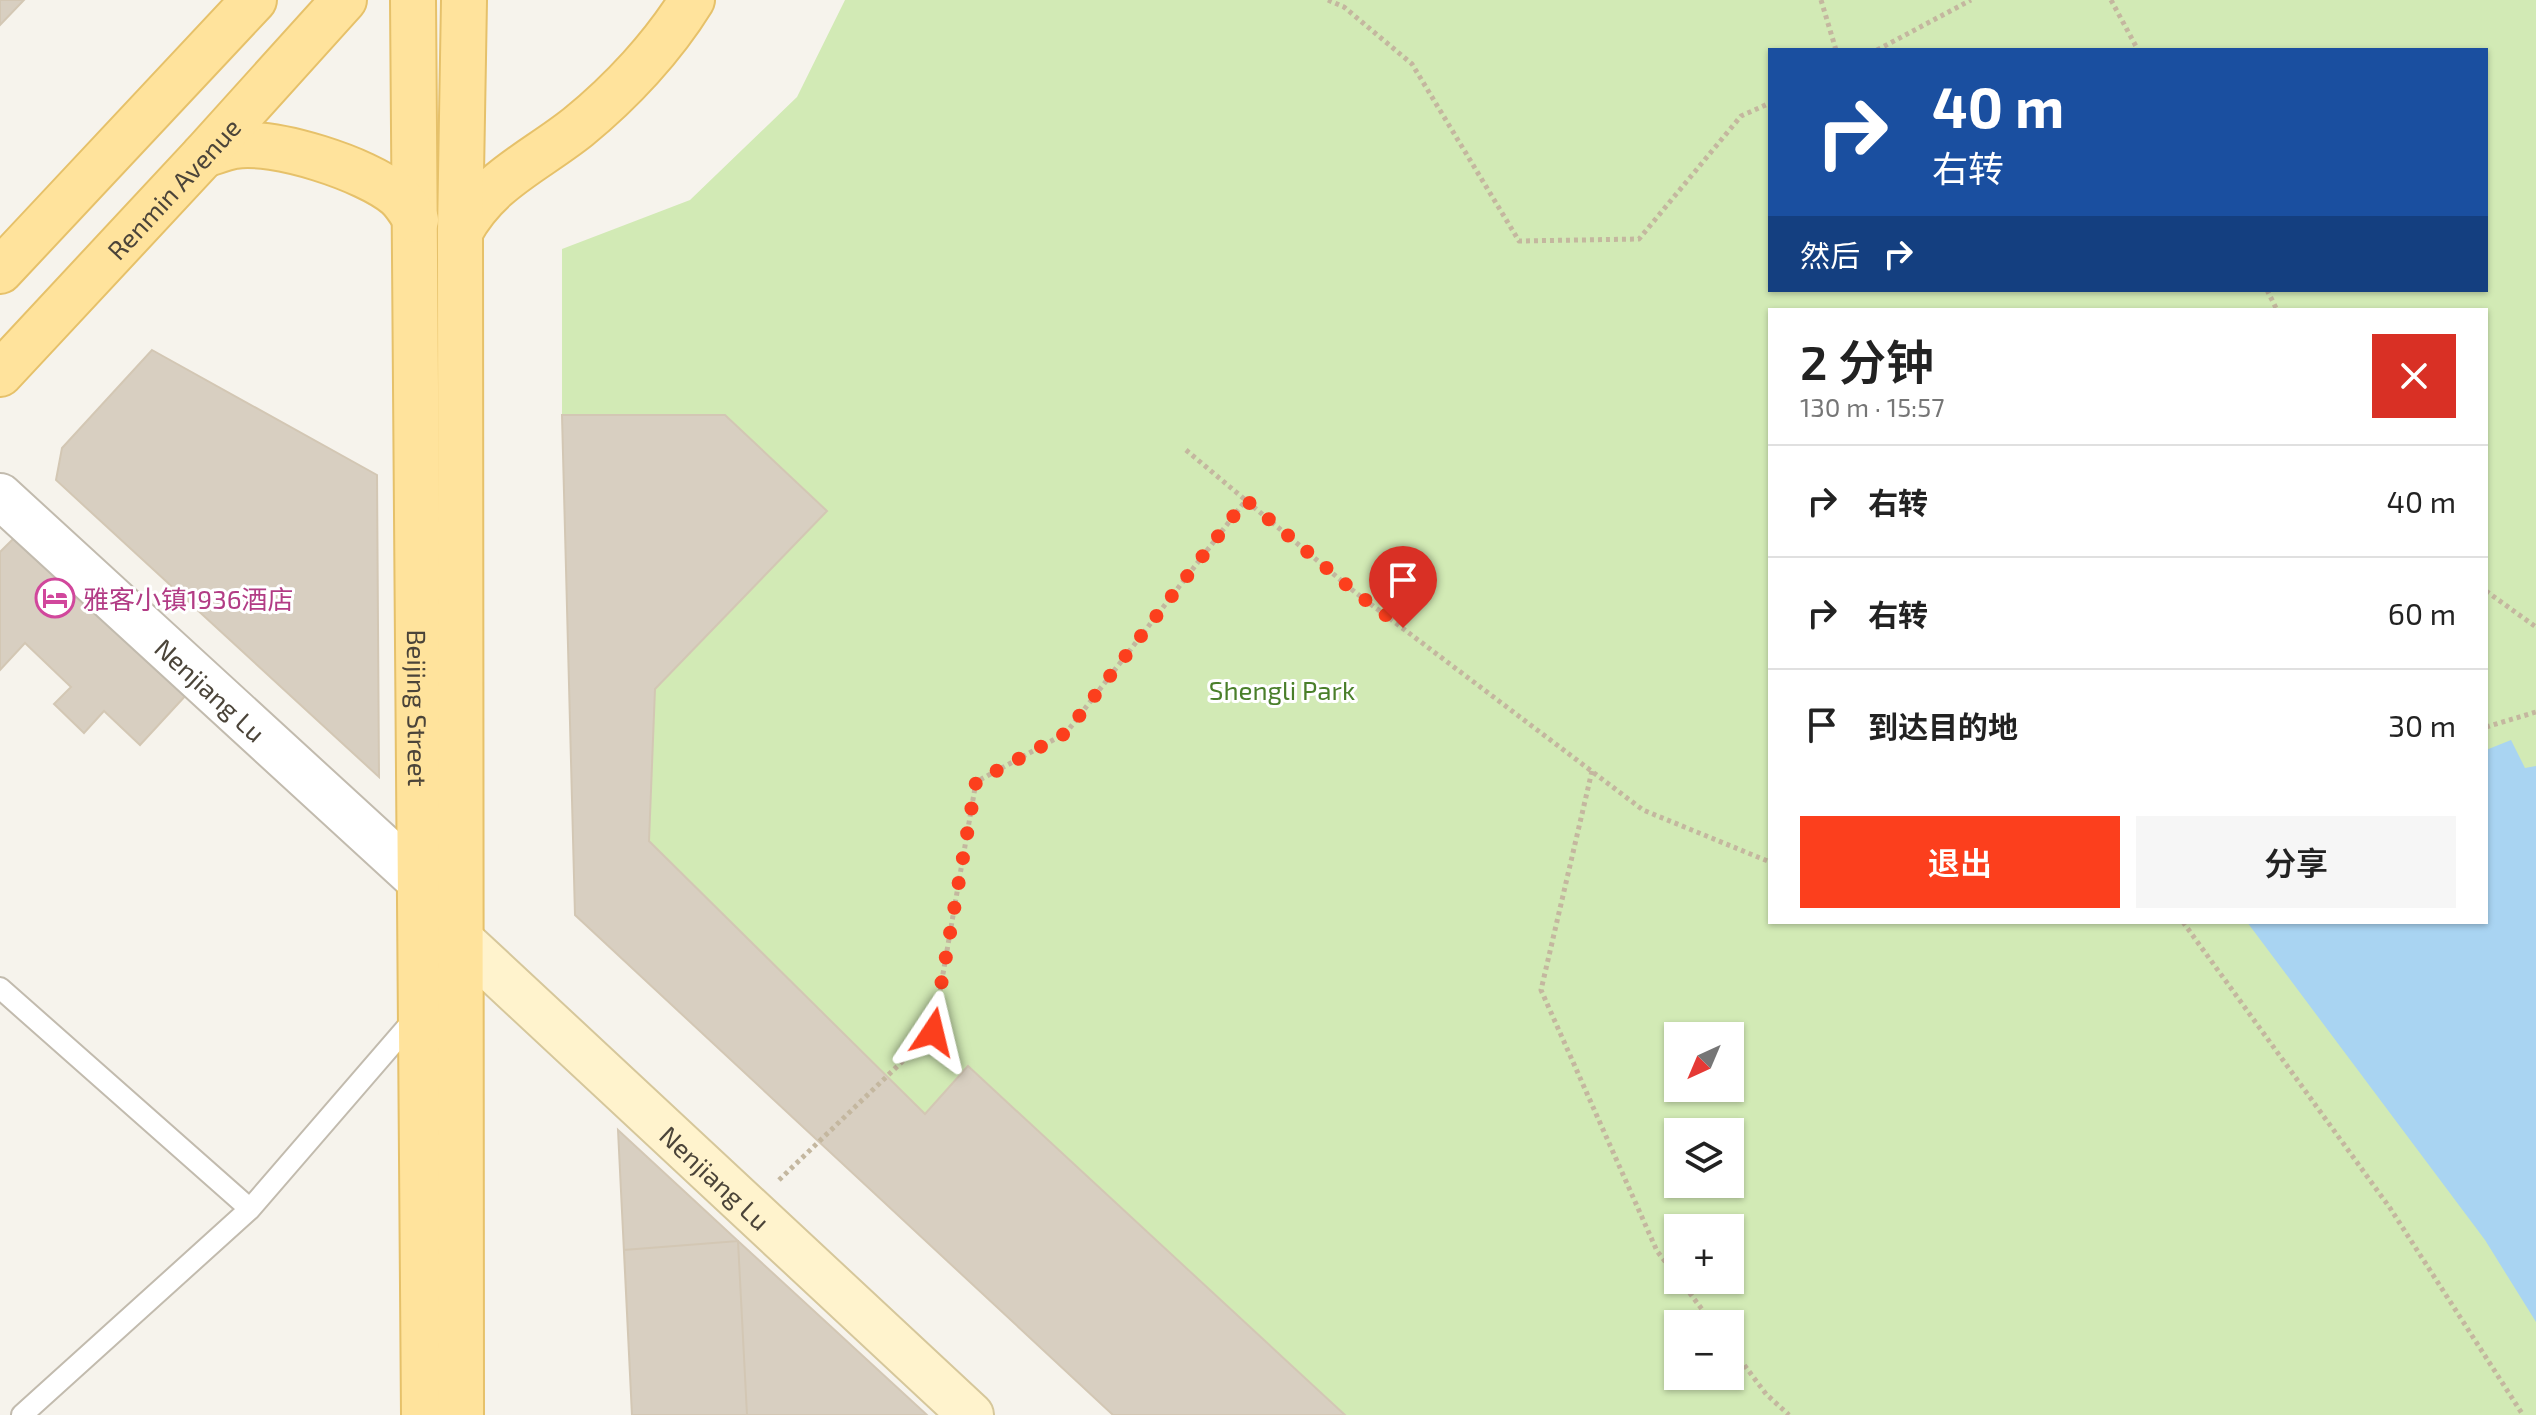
<!DOCTYPE html>
<html lang="zh">
<meta charset="utf-8">
<style>
:root{--surface:#fff;--page:#f6f6f6;--text:#222;--muted:#767676;--line:#e0e0e0;--accent:#fc3f1d}
body{margin:0;font-family:"Exo 2","Noto Sans SC",sans-serif;background:var(--page);color:var(--text);height:100vh;display:flex;flex-direction:column;font-size:30px;white-space:nowrap}
*{box-sizing:border-box;margin:0}
p{font-size:26px;color:var(--muted)}
.icon{flex:none;width:44px;height:44px;fill:none;stroke:currentColor;stroke-width:2;stroke-linecap:round;stroke-linejoin:round}
.map{position:relative;flex:1;overflow:hidden}
.sheet{position:absolute;left:1768px;top:308px;width:720px;height:616px;display:flex;flex-direction:column;background:var(--surface);border-radius:0px;box-shadow:0 2px 6px #0004}
.sheet>*{flex:none}
.banner{position:absolute;left:1768px;top:48px;width:720px;height:244px;border-radius:0px;box-shadow:0 2px 6px #0004;background:#1a4fa0;color:#fff;overflow:hidden}
.needle{width:52px;rotate:224deg}
.buttons{position:absolute;left:1664px;top:1022px;display:grid;gap:16px}
.buttons a{display:grid;place-items:center;width:80px;height:80px;border-radius:0px;background:var(--surface);box-shadow:0 2px 6px #0004;font-size:40px}
.pin{position:absolute;display:grid;place-items:center;width:68px;height:68px;color:#fff;margin:-82px -34px;border-radius:50% 50% 50% 0;rotate:-45deg;box-shadow:0 0 8px #0007}
.pin .icon{rotate:45deg}
.me{position:absolute;width:88px;margin:-44px;rotate:10deg;stroke-linejoin:round;filter:drop-shadow(0 0 6px #0008)}
.turn{display:flex;align-items:center;gap:28px;height:168px;padding:0 32px;font-size:36px}
.turn .icon{width:104px;height:104px;stroke-width:2.5}
.turn b{display:block;font-size:56px;line-height:68px}
.then{display:flex;align-items:center;height:76px;padding:0 32px;background:#0003;gap:16px;font-size:30px}
.round{display:grid;place-items:center;flex:none;width:84px;height:84px;border-radius:0px;background:var(--page)}
.headline{display:flex;align-items:center;justify-content:space-between;height:136px;padding:0 32px}
h1{font-size:48px;font-weight:600;line-height:60px}
.cta{display:flex;gap:16px;margin-top:auto;padding:16px 32px}
.cta a{flex:1;height:92px;border-radius:0px;background:var(--accent);color:#fff;font-size:32px;font-weight:600;line-height:92px;text-align:center}
.cta a+a{background:var(--page);color:var(--text)}
ul{padding:0;list-style:none}
li{display:flex;align-items:center;gap:24px;height:112px;padding:0 32px;border-top:2px solid var(--line)}
li div{flex:1}
li b{display:block;font-size:30px}
li em{font-style:normal}
.map>svg:first-child{display:block}
</style>
<div class="map">
<svg width="2536" height="1415" viewBox="0 0 2536 1415">
<rect width="100%" height="100%" fill="#f6f3ec"/>
<!-- green -->
<path fill="#d2eab5" fill-rule="evenodd" d="M845,0H2536V1415H1345L968,1067L925,1114L649,841L655,689L827,511L725,415H562V249L690,200L797,97ZM1770,50H2486V290H1770ZM1770,310H2486V922H1770ZM1678,1036H1730V1088H1678ZM1678,1132H1730V1184H1678ZM1678,1228H1730V1280H1678ZM1678,1324H1730V1376H1678Z"/>
<!-- water -->
<path fill="#a9d4f2" d="M2511,740L2525,768L2536,766V1322L2485,1240L2247,922H2486V750Z"/>
<!-- building -->
<path fill="#d8cfc1" stroke="#d3c7b4" stroke-width="2" d="M0,0H24L0,25Z
M152,350L377,475L379,777L56,480L62,448Z
M562,415H725L827,511L655,689L649,841L925,1114L968,1066L1345,1415H1113L575,915Z
M15,537L199,681L140,745L104,711L84,733L54,704L71,687L25,643L0,670V552Z
M618,1130L738,1241L927,1415H632Z
M738,1241L747,1415H632L624,1250Z"/>
<g fill="none" stroke-linecap="round" stroke-linejoin="round">
<!-- service casing -->
<g stroke="#c2bbae" stroke-width="24">
<path id="service" d="M0,988L250,1209
M22,1415L250,1209L415,1018"/>
</g>
<!-- tertiary casing -->
<g stroke="#c2bbae" stroke-width="48">
<g id="tertiary">
<path id="s1" d="M0,496L421,882"/>
</g>
</g>
<!-- secondary casing -->
<g stroke="#d6c79b" stroke-width="48">
<g id="secondary">
<path id="s2" d="M461,940L971,1415"/>
</g>
</g>
<!-- primary casing -->
<g stroke="#e6c16a" stroke-width="48">
<g id="primary">
<path id="s3" d="M413,0L424,1415"/>
<path d="M204,155C214,152 224,148 234,146C274,139 366,169 397,195C405,202 410,211 416,220"/>
<path d="M460,232C488,180 534,162 578,127C621,92 663,47 692,0"/>
<path d="M0,271L254,0"/>
<path id="s4" d="M0,374L204,155L344,0"/>
<path d="M461,1415L460,232L464,0"/>
</g>
</g>
<!-- path -->
<path stroke="#c4b79f" stroke-width="5" stroke-dasharray="4 4" stroke-linecap="butt" d="M1328,0L1344,7L1412,64L1519,241L1639,239L1741,116L1770,103
M1821,0L1836,50
M2111,0L2138,50
M1877,50L1971,0
M2267,290L2277,310
M1186,450L1356,593L1643,810L1770,862
M2486,591L2536,627
M2486,727L2536,712
M1592,771L1541,990L1657,1251L1678,1278
M2183,922L2390,1208L2523,1415
M779,1180L933,1032L976,782L1066,733L1246,500
M1680,1280L1713,1324
M1730,1346L1766,1394L1789,1415"/>
<!-- service -->
<use href="#service" stroke="#fff" stroke-width="20"/>
<!-- tertiary -->
<use href="#tertiary" stroke="#fff" stroke-width="44"/>
<!-- secondary -->
<use href="#secondary" stroke="#fff3cd" stroke-width="44"/>
<!-- primary -->
<use href="#primary" stroke="#ffe39c" stroke-width="44"/>
</g>
<g fill="none" stroke-linecap="round" stroke-linejoin="round">
<!-- route -->
<path stroke="#fc3f1d" stroke-width="14" stroke-dasharray="0 25.2" d="M933,1032L976,782L1066,733L1246,500L1356,593L1403,628"/>
</g>
<!-- icons -->
<defs>
<g id="hotel-ring" transform="scale(2)"><circle r="9.5" fill="#fff" stroke="#d1479c" stroke-width="1.5"/><path d="M-6-4.5h1.5V1H6V5H4.5V3h-9V5H-6ZM-4 0a1.8 1.8 0 1 1 3.6 0ZM.5 0V-2.5h3Q6-2.5 6 0Z" fill="#d1479c"/></g>
</defs>
<g fill-rule="evenodd">
<use href="#hotel-ring" x="55" y="598"/>
</g>
<g text-anchor="middle" dominant-baseline="central" stroke-width="6" stroke-linejoin="round" paint-order="stroke">
<!-- street labels -->
<g font-size="26" fill="#4b4439" stroke="#fff">
<text stroke="none"><textPath href="#s4" startOffset="254">Renmin Avenue</textPath></text>
<text stroke="none"><textPath href="#s1" startOffset="286">Nenjiang Lu</textPath></text>
<text stroke="none"><textPath href="#s3" startOffset="708">Beijing Street</textPath></text>
<text stroke="none"><textPath href="#s2" startOffset="348">Nenjiang Lu</textPath></text>
</g>
<!-- hotel labels -->
<g font-size="26" fill="#b23c85" stroke="#fff" text-anchor="start">
<text x="83" y="598">雅客小镇1936酒店</text>
</g>
<!-- park labels -->
<g font-size="26" fill="#4a7f2a" stroke="#fff">
<text x="1282" y="689">Shengli Park</text>
</g>
</g>
</svg>
<div class="buttons">
<a><svg class="needle" viewBox="-14 -14 28 28"><path d="M0-13l5 13h-10z" fill="#e53935"/><path d="M0 13l5-13h-10z" fill="#767676"/></svg></a>
<a><svg class="icon" aria-label="layers" viewBox="0 0 24 24"><path d="M12 4l9 5-9 5-9-5zM3 14l9 5 9-5"/></svg></a>
<a>+</a>
<a>−</a>
</div>
<div class="pin" style="left:1403px;top:628px;background:#d93025"><svg class="icon" aria-label="arrive" viewBox="0 0 24 24"><path d="M6 21V4h12l-3 4 3 4H6"/></svg></div>
<svg class="me" style="left:933px;top:1032px" viewBox="-20 -20 40 40"><path d="M0-17L14 15 0 8-14 15z" fill="#fc3f1d" stroke="#fff" stroke-width="4"/></svg>
<div class="banner">
<div class="turn"><svg class="icon" aria-label="right" viewBox="0 0 24 24"><path d="M7 20v-9h11M14 6l5 5-5 5"/></svg><div><b>40 m</b>右转</div></div>
<div class="then">然后<svg class="icon" aria-label="right" viewBox="0 0 24 24"><path d="M7 20v-9h11M14 6l5 5-5 5"/></svg></div>
</div>
<section class="sheet">
<div class="headline"><div><h1>2 分钟</h1><p>130 m · 15:57</p></div><a class="round" style="background:#d93025;color:#fff"><svg class="icon" aria-label="close" viewBox="0 0 24 24"><path d="M6 6l12 12M18 6L6 18"/></svg></a></div>
<ul>
<li><svg class="icon" aria-label="right" viewBox="0 0 24 24"><path d="M7 20v-9h11M14 6l5 5-5 5"/></svg><div><b>右转</b></div><em>40 m</em></li>
<li><svg class="icon" aria-label="right" viewBox="0 0 24 24"><path d="M7 20v-9h11M14 6l5 5-5 5"/></svg><div><b>右转</b></div><em>60 m</em></li>
<li><svg class="icon" aria-label="arrive" viewBox="0 0 24 24"><path d="M6 21V4h12l-3 4 3 4H6"/></svg><div><b>到达目的地</b></div><em>30 m</em></li>
</ul>
<div class="cta"><a>退出</a><a>分享</a></div>
</section>
</div>
